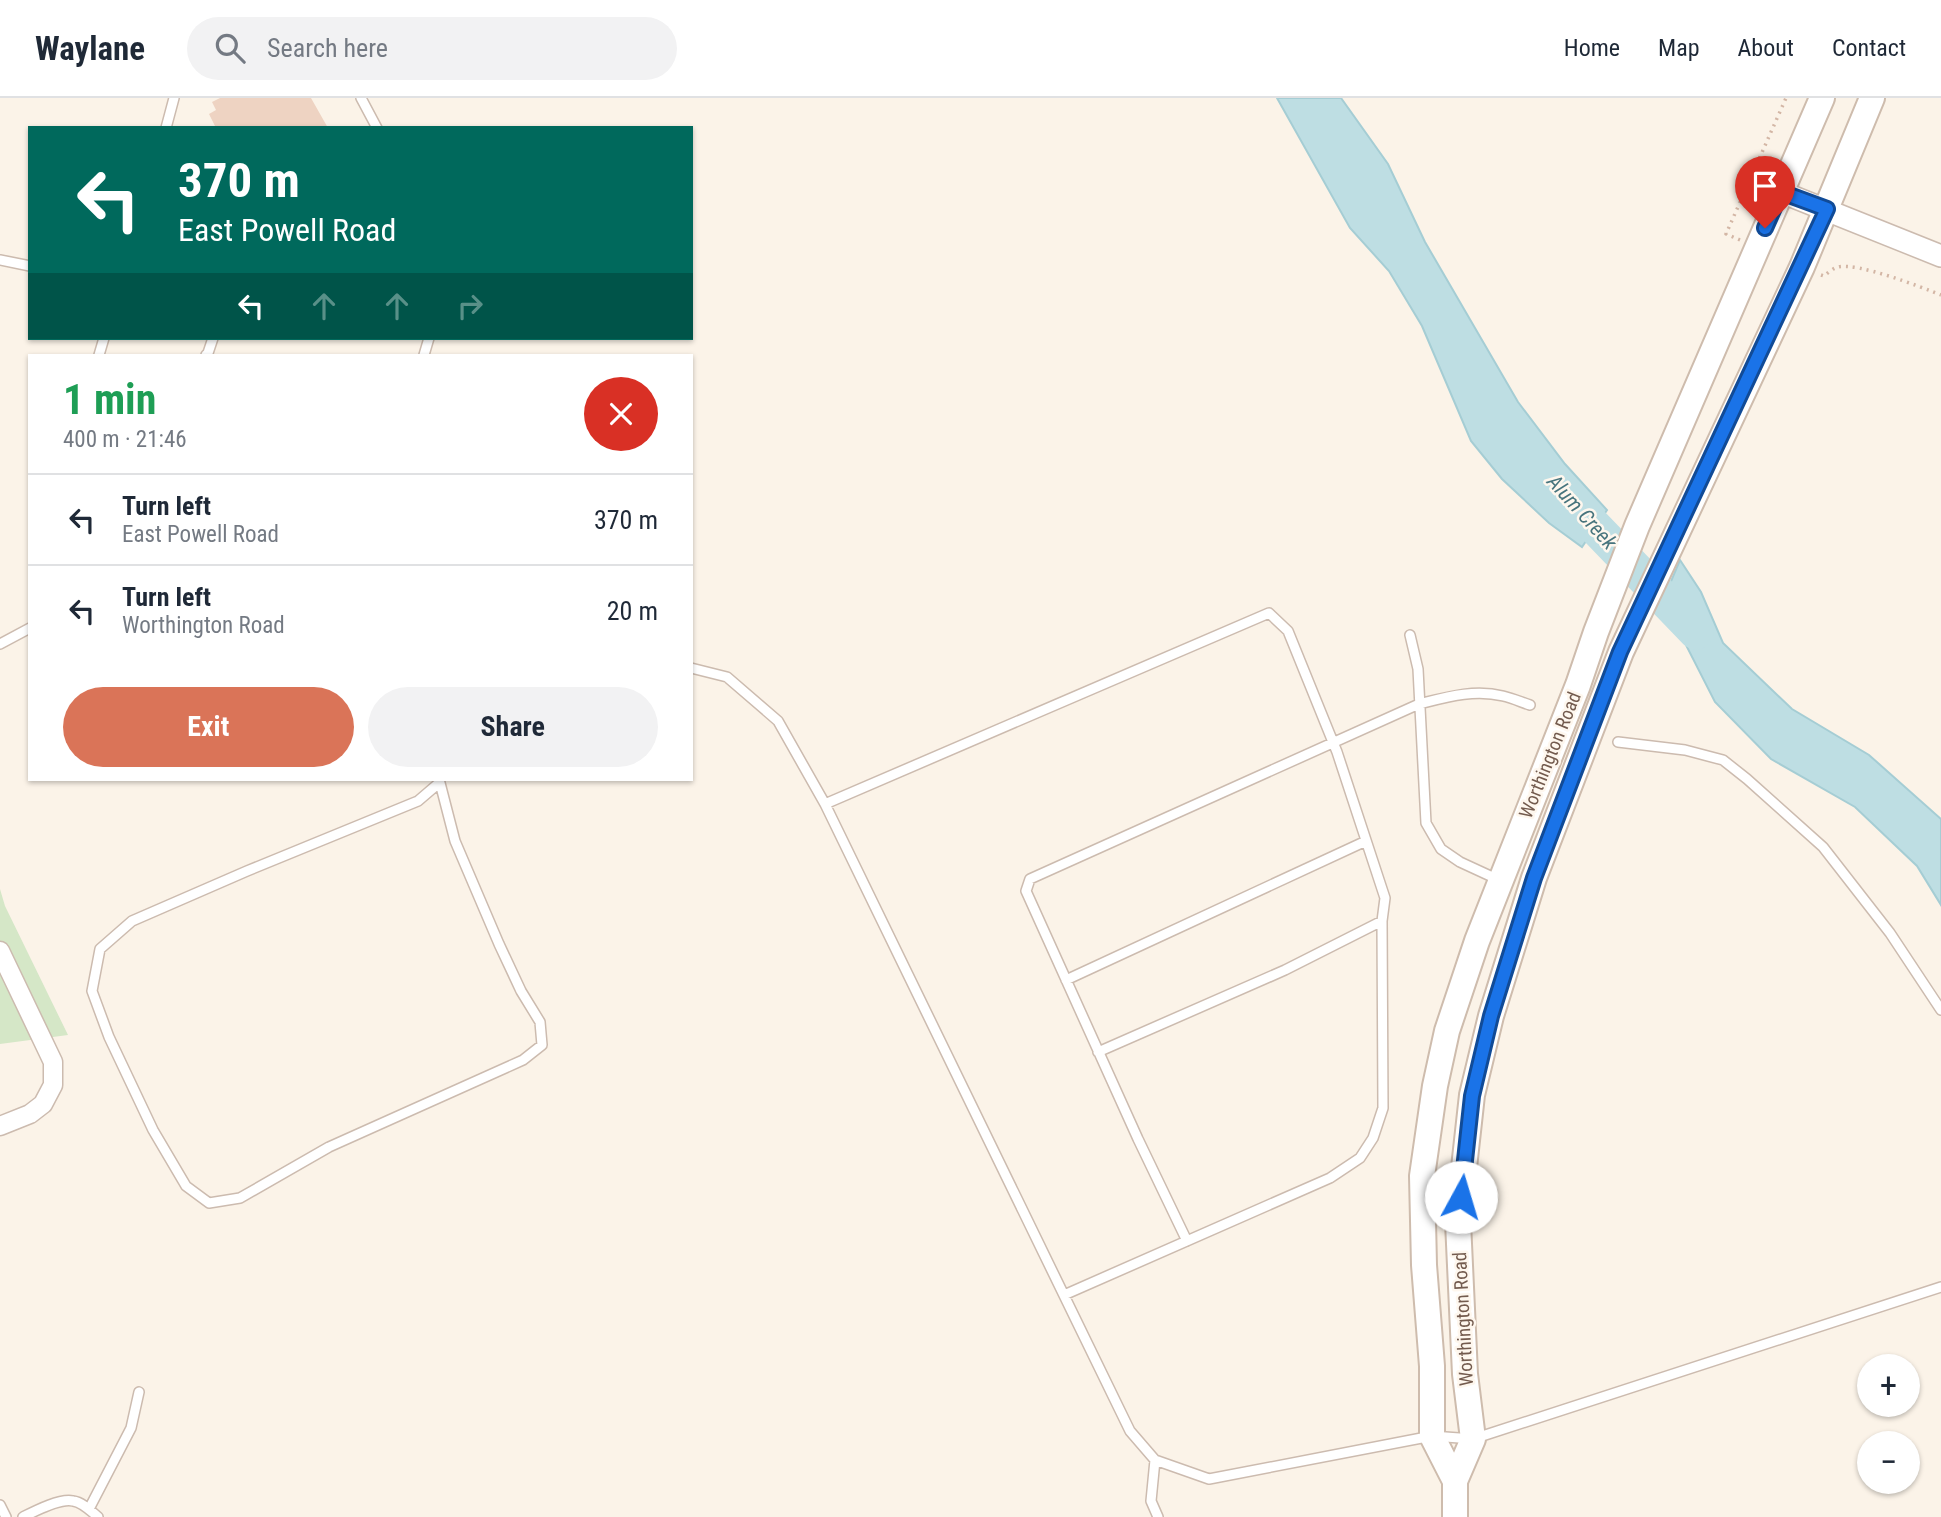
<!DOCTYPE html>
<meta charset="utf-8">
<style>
:root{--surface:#fff;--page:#f2f2f3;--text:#1f2937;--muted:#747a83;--line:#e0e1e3;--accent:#da7458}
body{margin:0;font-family:"Roboto Condensed",sans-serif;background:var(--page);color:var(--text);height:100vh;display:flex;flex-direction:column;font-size:26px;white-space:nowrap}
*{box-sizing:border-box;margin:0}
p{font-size:23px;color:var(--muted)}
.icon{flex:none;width:38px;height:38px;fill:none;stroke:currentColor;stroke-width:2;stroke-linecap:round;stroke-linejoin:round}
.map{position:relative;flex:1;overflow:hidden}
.drawer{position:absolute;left:28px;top:256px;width:665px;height:427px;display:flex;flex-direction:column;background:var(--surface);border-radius:0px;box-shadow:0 2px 5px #0004}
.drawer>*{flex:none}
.banner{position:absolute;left:28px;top:28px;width:665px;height:214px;border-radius:0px;box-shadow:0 2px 5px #0004;background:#00695c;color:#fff;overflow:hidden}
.fabs{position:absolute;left:1857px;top:1256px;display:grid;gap:14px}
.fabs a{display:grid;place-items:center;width:63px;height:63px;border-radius:50%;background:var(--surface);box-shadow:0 2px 5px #0004;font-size:35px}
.pin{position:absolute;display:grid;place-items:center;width:60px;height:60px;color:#fff;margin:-72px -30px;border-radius:50% 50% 50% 0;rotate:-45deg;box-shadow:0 0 7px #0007}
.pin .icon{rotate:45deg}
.me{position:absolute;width:77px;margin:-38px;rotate:6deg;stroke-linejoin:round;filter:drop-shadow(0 0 5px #0008)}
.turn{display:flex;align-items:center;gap:24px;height:147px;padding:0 35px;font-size:32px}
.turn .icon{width:91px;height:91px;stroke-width:2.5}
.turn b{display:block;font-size:49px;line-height:60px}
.lanes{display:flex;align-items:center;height:66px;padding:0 35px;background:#0003;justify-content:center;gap:35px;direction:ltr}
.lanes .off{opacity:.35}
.round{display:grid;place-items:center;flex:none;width:74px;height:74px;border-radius:37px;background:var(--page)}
.summary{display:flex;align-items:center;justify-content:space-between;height:119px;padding:0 35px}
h1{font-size:42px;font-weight:700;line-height:52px;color:#1e9e55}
.action{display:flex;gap:14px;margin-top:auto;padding:14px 35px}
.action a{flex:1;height:80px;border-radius:42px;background:var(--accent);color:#fff;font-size:28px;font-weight:700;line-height:80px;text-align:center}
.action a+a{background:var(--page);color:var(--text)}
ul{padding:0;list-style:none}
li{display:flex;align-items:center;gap:21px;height:91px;padding:0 35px;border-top:2px solid var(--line)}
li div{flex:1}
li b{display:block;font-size:26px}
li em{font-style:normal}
header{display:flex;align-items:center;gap:42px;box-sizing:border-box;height:98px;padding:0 35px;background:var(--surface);border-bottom:2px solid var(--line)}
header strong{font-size:33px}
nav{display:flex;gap:38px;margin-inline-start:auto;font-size:24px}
.search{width:490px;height:63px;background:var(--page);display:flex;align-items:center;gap:18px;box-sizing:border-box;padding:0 24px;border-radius:38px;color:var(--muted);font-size:26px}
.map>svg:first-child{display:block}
</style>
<header>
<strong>Waylane</strong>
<div class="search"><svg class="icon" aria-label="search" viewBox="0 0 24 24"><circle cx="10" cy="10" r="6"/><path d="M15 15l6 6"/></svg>Search here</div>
<nav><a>Home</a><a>Map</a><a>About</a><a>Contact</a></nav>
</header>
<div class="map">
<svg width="1941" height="1419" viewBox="0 0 1941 1419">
<rect width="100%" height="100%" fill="#fbf3e8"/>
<!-- green -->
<path fill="#d5e7c7" d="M0,791L5,808L68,937L0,946Z"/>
<!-- water -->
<path fill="#bedee3" stroke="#a5cdd4" stroke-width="2" d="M1277,0H1341L1388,66L1425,144L1518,304L1565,366L1607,412L1582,449L1549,425L1502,381L1471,343L1422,228L1389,173L1350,130Z
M1680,462L1701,494L1723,545L1792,611L1869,657L1941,721V807L1917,768L1855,709L1771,661L1715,604L1685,545L1658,514Z"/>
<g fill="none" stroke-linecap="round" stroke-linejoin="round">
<!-- river -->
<path stroke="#bedee3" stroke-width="35" d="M1564,394L1594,428L1696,534"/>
</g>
<!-- building -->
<path fill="#eed3c2" d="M220,0H311L328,30H216L209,16L216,12L212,4Z"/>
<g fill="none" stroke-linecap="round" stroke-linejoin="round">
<!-- service casing -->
<g stroke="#ccbbaf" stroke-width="12">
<path id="service" d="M361,0L377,30
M166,30L174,0
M0,162L30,168
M99,257L104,240
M206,257L208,255L213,240
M424,257L429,240
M1410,537L1418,571L1426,725L1441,751L1460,764L1499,782
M0,546L30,530
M691,570L727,579L778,623L825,706L1130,1333L1155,1362L1209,1381L1432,1338L1473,1341L1941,1189
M1618,644L1685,652L1723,662L1747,681L1823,749L1890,835L1941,912
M439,685L418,703L247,773L132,823L100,851L92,893L109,939L153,1032L186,1088L209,1105L240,1100L329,1049L523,962L542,947L540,924L521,893L499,846L455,743L439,681
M825,706L1269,515L1288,533L1337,654L1385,800L1382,823L1383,1010L1373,1040L1360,1060L1330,1080L1064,1197
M1066,882L1366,743
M1098,954L1285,872L1382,823
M1187,1143L1138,1041L1026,793L1030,781L1419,606C1447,599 1474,591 1503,598C1512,600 1521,604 1530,607
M1155,1362L1151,1403L1158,1419
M0,1407L6,1419
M89,1411L131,1330L139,1294
M23,1419C35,1413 60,1400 73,1403C82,1404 91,1413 98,1419"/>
</g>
<!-- minor casing -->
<g stroke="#ccbbaf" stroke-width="21">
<path id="minor" d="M0,853L53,964V987L43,1006L30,1016L0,1028"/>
</g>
<!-- tertiary casing -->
<g stroke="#ccbbaf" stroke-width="24">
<path id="tertiary" d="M1781,94L1941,158"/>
</g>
<!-- secondary casing -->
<g stroke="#cebcad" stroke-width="28">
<path id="secondary" d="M1455,1383L1432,1338V1268L1424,1167L1422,1078L1435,988L1447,933L1477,843L1578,587L1596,534L1637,428L1822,0
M1455,1419V1383L1473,1341L1465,1276L1458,1124L1472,997L1491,918L1534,780L1621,554L1802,169L1872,0"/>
</g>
<!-- path -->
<path stroke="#d3b6a5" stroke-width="3.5" stroke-dasharray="2 5" stroke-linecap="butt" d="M1740,142L1726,136L1786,0
M1821,177L1824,178C1828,175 1833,170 1838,169C1857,164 1921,189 1941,197"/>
<!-- service -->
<use href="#service" stroke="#fff" stroke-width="9"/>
<!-- minor -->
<use href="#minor" stroke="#fff" stroke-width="18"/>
<!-- tertiary -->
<use href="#tertiary" stroke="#fff" stroke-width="21"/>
<!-- secondary -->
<use href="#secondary" stroke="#fff" stroke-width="24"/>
</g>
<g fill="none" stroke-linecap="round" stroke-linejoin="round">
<!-- route casing -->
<g stroke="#114b97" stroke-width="18">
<path id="route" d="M1461,1099L1472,998L1491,918L1534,780L1620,554L1827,111L1781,94L1765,130"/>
</g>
<!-- route -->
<use href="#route" stroke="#1a73e8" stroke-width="12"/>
</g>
<g text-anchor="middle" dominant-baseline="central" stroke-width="5" stroke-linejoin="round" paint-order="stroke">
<!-- street labels -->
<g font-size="19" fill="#735b4e" stroke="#fef7ee">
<text transform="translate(1550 657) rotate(-68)">Worthington Road</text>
<text transform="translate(1463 1221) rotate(-93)">Worthington Road</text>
</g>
<!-- water labels -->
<g font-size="21" font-style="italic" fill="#47747d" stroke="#fef7ee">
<text transform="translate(1582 414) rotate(48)">Alum Creek</text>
</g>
</g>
</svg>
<div class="fabs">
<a>+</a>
<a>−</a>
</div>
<div class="pin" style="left:1765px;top:130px;background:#d93025"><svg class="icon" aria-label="arrive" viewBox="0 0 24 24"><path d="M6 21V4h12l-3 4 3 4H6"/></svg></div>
<svg class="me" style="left:1461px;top:1099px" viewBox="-20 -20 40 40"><circle r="19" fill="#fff"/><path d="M0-13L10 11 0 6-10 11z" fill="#1a73e8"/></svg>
<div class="banner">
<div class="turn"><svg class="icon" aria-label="left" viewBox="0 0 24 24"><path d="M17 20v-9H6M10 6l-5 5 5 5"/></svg><div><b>370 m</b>East Powell Road</div></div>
<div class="lanes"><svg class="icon" aria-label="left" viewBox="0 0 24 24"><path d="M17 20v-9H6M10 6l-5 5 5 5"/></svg><svg class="icon off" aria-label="ahead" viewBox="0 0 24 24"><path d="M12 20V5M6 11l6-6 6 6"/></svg><svg class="icon off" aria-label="ahead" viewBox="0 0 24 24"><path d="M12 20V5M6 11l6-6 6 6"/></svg><svg class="icon off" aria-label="right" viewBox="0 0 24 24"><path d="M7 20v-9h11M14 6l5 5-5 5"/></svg></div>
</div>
<section class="drawer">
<div class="summary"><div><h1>1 min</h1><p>400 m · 21:46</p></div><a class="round" style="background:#d93025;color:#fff"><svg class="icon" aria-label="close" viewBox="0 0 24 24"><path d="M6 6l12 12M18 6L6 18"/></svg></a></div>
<ul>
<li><svg class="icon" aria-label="left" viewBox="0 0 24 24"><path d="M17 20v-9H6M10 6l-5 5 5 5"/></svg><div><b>Turn left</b><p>East Powell Road</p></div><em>370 m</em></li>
<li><svg class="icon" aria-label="left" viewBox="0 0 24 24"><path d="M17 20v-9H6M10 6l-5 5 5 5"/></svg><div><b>Turn left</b><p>Worthington Road</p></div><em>20 m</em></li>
</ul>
<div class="action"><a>Exit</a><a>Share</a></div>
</section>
</div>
